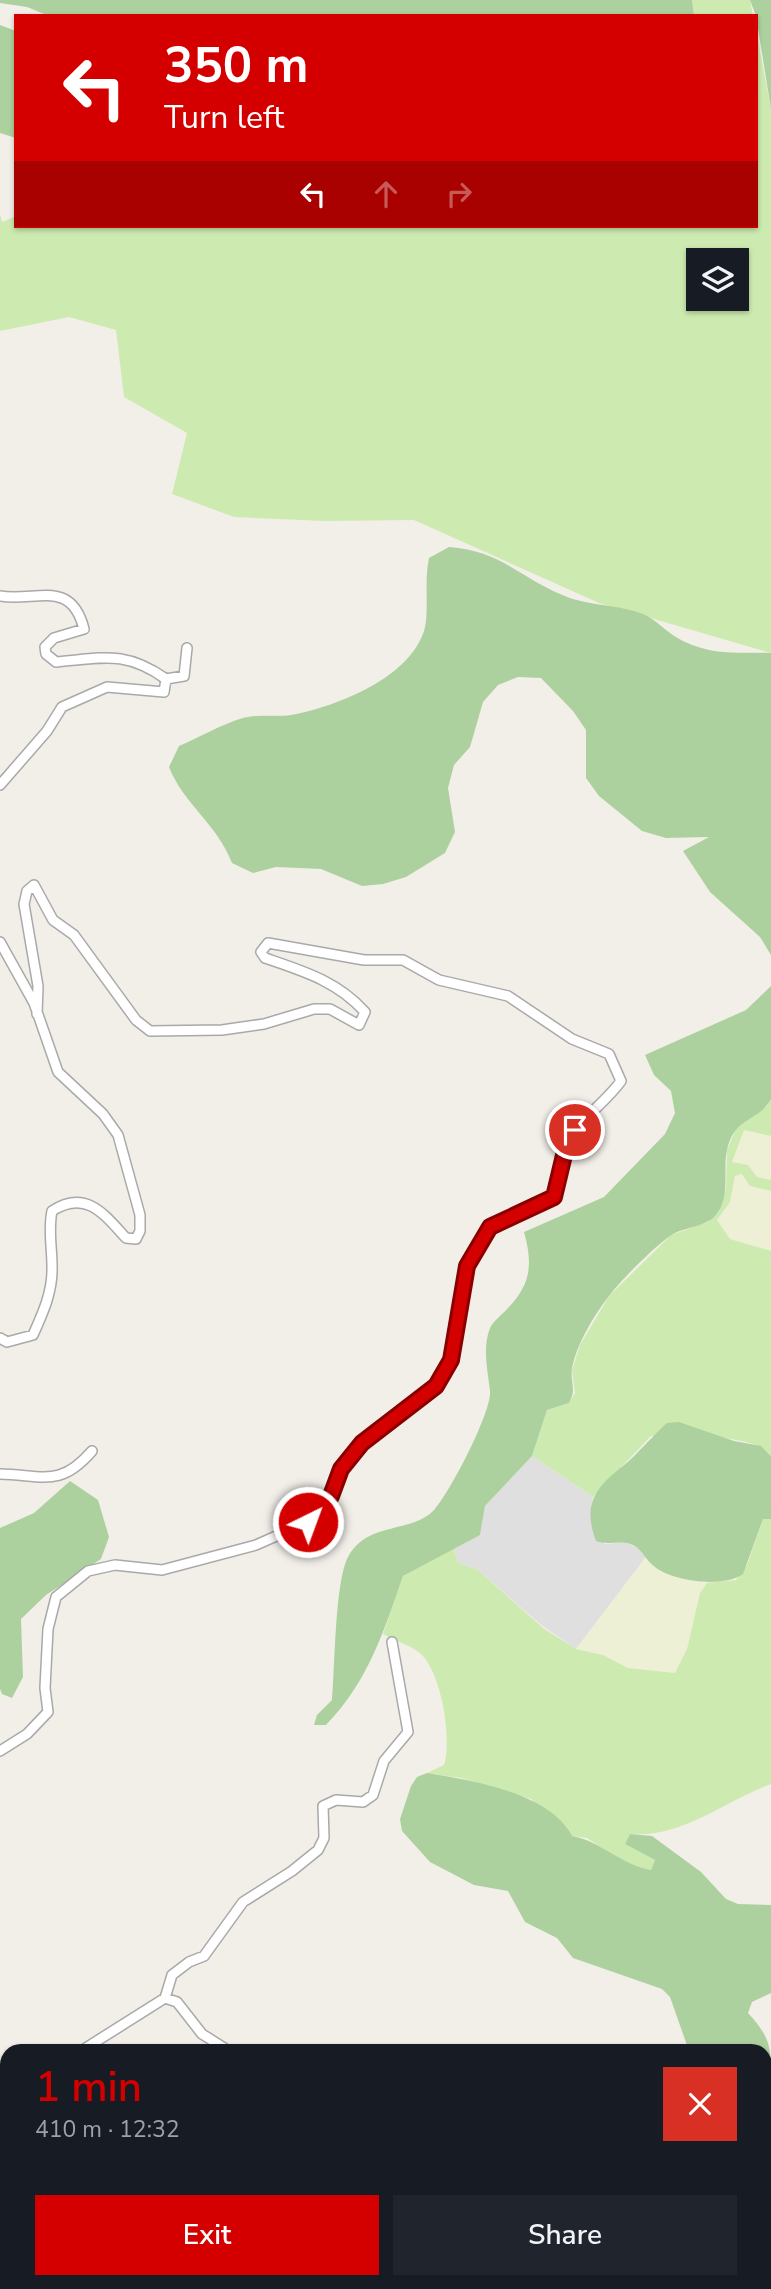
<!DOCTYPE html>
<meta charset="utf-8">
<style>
:root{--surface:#171b24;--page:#20242c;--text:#f1f3f6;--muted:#9ea1a6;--accent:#d40000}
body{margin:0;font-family:"Nunito Sans",sans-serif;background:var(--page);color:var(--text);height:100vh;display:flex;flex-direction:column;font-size:26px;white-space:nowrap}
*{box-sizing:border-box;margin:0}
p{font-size:23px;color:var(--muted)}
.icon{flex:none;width:38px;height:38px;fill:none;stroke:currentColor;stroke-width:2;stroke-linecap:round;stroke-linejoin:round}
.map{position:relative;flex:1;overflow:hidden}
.drawer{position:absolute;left:0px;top:2044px;width:772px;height:245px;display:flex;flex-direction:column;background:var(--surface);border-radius:21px 21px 0 0;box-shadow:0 2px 5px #0004}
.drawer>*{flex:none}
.hud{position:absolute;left:14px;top:14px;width:744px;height:214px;border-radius:0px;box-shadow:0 2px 5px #0004;background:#d40000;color:#fff;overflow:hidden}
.controls{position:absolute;left:686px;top:248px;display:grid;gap:14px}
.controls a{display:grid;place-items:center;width:63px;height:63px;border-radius:0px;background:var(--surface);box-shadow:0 2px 5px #0004;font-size:35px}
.pin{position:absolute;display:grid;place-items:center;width:60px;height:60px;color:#fff;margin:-30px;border:4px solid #fff;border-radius:50%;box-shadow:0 2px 7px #0007}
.me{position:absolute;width:77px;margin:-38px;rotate:42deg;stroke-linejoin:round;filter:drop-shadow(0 0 5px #0008)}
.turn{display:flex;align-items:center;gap:24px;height:147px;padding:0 35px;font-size:32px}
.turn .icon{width:91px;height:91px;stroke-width:2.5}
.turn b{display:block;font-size:49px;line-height:60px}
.lanes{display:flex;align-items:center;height:66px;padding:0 35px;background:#0003;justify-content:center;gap:35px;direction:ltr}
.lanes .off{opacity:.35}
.round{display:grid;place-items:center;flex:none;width:74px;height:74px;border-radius:0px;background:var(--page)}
.head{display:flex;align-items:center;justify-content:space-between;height:119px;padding:0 35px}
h1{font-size:42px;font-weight:600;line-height:52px;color:var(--accent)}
.primary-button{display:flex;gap:14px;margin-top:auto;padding:14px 35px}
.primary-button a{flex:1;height:80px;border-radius:0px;background:var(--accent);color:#fff;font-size:28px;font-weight:600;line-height:80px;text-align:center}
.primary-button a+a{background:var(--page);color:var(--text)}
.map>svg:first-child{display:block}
</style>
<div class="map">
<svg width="771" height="2289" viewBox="0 0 771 2289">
<rect width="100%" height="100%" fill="#f2efe9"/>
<!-- residential -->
<path fill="#e0dfdf" d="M532,1456L593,1497L591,1506L605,1544L625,1542L641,1550L646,1557L576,1649L540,1624L478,1570L458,1563L453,1547L480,1535L485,1506Z"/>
<!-- farmland -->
<path fill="#eef0d5" d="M744,1130L771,1136V1180L757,1177L732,1162Z
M742,1174L771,1191V1251L730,1239L717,1220L730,1202L735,1176Z
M646,1557L661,1571L707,1583L700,1593L687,1649L675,1673L628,1668L603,1655L576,1649Z"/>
<!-- grass -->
<path fill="#cdebb0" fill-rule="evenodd" d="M692,0H750L753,16H694Z
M756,30L771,109V653L599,603L414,520L325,521L234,517L172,494L187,433L124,397L116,330L69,317L0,331V214L2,222L16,216V226H756ZM698,261H737V299H698Z
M771,1099V1136L744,1130L732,1162L748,1165L757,1177L771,1180V1191L750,1186L742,1174L735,1176L730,1202L717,1220L730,1239L771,1251V1456C756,1432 679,1437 651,1436L593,1497L532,1456L547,1410L569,1403L575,1393L572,1370L580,1345L609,1296L671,1235L708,1222L726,1190L727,1150L737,1126L767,1106Z
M763,1519H771V1784C724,1801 683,1838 630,1834L625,1844L655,1860L651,1870L629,1865L587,1838L572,1836L531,1799L461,1778L427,1773L444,1765C452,1739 442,1676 422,1655C413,1646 394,1640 383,1634L403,1576L453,1547L458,1563L478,1570L543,1628L576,1649L603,1655L628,1668L675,1673L687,1649L700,1593L707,1583L736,1580L747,1565Z"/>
<!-- forest -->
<path fill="#add19e" d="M0,0H692L694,16H49L27,7L0,3Z
M750,0H771V109L756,16Z
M0,25L16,31V138L0,133Z
M449,547C500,551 517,575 560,594C585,606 617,604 643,614C657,620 668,634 683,641C714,656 738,652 771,653V955L760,937L710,892L683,851L709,837L666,838L642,831L599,796L586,778V730L573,711L541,678L518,677L498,685L483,702L470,747L454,765L448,788L455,832L445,853L406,877L383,884L362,886L321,869L276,867L253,873L232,863C216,822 184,805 169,767L179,746C200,737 222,724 243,718C258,714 276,717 291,715C336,707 413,677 425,627C429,609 424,581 429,558Z
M771,986V1099C759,1122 734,1116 727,1150C722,1172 732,1198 714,1217C702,1228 683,1227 670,1236C652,1249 623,1278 609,1296C594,1315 577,1344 572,1368C570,1382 577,1390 569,1403L547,1410L532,1456L485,1506L480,1535L403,1576C384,1631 368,1682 326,1725H314L317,1715L332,1700C335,1668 335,1581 348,1557C367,1521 411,1534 434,1510C449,1494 492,1412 490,1391C488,1372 482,1348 490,1328C493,1321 503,1314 508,1308C531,1284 533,1264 524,1232L604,1197L665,1134L675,1113L671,1091L654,1075L645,1055L746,1010Z
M679,1422L734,1441L761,1446L771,1456V1519H763L743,1574C724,1588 674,1582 655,1567C646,1561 643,1550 633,1545C621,1539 609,1546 596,1541C582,1504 596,1487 623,1466C639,1453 652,1436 667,1423Z
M70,1481L98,1500L109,1537L101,1559L46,1595L21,1619L23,1677L12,1698L2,1694L0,1689V1528L34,1513Z
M427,1773C471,1780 550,1793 572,1836C601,1841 621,1865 651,1870L655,1860L625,1844L630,1834L652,1836L701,1872L726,1899L738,1904L771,1905V1993L752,2002L748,2013C770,2037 771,2046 771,2077L765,2081V2051H689L670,1997L662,1989L573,1958L557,1938L525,1922L508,1891L474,1885L430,1862L402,1831L400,1819L411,1786L417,1777Z"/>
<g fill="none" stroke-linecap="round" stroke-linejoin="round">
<!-- minor casing -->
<g stroke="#a9a9a9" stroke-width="12">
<path id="minor" d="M0,596C36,602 71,578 84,629L54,638L45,647L46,654L56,662C103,658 125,650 166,679
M0,785L47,731L62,707L107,687L164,692L166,679L184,676L187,648
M0,942L34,1003L58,1072L103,1114L118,1135L140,1215V1231L136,1239L126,1238C104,1214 86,1189 52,1211C48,1230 52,1247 52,1266C53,1291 43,1313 33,1335L7,1342L0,1338
M0,1474C43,1475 60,1488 92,1451
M0,1751L27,1734L48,1712L45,1688L48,1629L56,1597L88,1571L115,1565L162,1570L256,1545L308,1522L331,1496L341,1470L362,1443L436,1386L451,1360L467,1266L490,1227L554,1197C561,1175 562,1147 576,1129C590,1112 608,1099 621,1081L609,1054L572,1039L508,996L439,980L403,960H364L268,943L261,952L265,958C303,971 337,981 365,1012L359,1025L330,1009H314L264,1024L222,1030L150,1031L136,1020L74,935L53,920L34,885L27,891L24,904L38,986L37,1014
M165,1998L177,2002L202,2034L229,2051
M81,2051L165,1998L172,1975L189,1962L204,1956L243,1902L292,1871L318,1850L324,1838L323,1806L336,1800L363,1802L373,1795L384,1761L408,1732L392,1642
M765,2092H771
M0,2120L7,2115
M460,2289L469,2282
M559,2289L563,2282"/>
</g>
<!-- minor -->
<use href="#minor" stroke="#fff" stroke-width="9"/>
</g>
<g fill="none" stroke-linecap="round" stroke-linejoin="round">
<!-- route casing -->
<g stroke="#8a0000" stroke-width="18">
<path id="route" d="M308,1522L331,1496L341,1469L362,1443L436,1386L451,1360L467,1266L490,1227L554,1197L565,1151L575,1130"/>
</g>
<!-- route -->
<use href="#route" stroke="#d40000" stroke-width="12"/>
</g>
</svg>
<div class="controls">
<a><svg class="icon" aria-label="layers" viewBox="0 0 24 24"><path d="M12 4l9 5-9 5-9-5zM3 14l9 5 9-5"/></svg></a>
</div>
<div class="pin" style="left:575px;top:1130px;background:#d93025"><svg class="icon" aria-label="arrive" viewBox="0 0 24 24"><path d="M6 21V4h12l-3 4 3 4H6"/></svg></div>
<svg class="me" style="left:308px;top:1522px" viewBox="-20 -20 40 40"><circle r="17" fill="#d40000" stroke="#fff" stroke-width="3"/><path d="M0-11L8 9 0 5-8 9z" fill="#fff"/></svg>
<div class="hud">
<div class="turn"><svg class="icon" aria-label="left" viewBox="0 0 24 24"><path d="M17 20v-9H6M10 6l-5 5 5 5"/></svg><div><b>350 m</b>Turn left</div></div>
<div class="lanes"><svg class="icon" aria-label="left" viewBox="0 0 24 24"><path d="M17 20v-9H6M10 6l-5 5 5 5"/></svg><svg class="icon off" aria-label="ahead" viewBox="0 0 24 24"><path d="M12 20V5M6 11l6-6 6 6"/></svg><svg class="icon off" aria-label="right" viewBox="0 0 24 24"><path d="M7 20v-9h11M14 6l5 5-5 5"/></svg></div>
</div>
<section class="drawer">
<div class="head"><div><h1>1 min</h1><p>410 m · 12:32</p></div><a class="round" style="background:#d93025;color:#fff"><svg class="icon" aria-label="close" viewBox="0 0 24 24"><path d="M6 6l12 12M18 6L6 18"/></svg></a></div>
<div class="primary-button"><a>Exit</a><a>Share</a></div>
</section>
</div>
